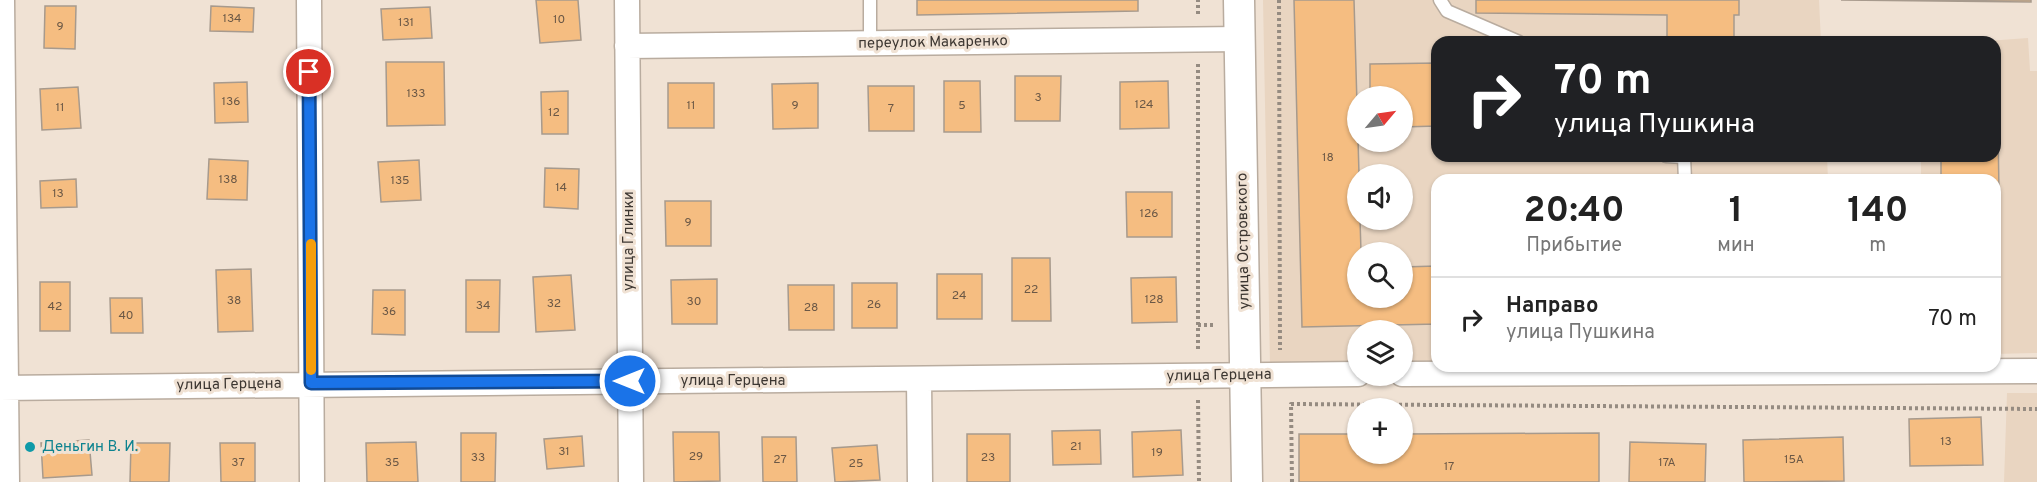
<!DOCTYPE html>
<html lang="ru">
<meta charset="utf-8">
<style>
:root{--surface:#fff;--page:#f6f6f6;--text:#222;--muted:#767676;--line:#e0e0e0}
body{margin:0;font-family:Overpass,sans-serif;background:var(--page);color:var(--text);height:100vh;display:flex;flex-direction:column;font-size:22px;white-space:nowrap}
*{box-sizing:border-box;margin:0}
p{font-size:20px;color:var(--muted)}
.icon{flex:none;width:33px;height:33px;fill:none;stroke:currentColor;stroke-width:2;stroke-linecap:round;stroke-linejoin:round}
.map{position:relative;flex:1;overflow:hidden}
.drawer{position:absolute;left:1431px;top:174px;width:570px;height:198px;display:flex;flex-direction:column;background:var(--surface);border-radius:18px;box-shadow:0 2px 4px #0004}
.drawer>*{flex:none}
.hud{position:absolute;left:1431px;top:36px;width:570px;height:126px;border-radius:18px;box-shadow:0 2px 4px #0004;background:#202124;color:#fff;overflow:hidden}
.needle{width:39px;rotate:61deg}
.controls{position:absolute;left:1347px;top:86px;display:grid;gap:12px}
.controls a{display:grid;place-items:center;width:66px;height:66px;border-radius:50%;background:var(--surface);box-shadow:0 2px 4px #0004;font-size:30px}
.pin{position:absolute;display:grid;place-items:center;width:51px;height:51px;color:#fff;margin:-26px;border:3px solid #fff;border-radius:50%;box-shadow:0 2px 6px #0007}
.me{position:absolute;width:66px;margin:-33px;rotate:270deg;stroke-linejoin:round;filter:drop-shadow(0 0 4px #0008)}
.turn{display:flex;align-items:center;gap:21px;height:126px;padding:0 24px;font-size:27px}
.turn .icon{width:78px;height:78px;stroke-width:2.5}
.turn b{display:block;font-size:42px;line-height:51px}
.eta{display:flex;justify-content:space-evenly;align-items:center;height:102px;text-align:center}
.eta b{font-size:36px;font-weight:700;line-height:42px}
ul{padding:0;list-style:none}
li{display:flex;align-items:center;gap:18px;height:84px;padding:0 24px;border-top:2px solid var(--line)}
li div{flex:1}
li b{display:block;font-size:22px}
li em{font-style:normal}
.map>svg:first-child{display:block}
</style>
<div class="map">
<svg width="2037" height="482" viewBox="0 0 2037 482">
<rect width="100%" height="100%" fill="#f0e2d4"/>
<!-- built -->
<path fill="#e9d5c1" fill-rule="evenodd" d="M1263,0H1819L1821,42H1437V156H1827L1828,180H1437V361L1403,362L1402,330H1358L1357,362L1270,364ZM1358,96H1402V141H1358ZM1358,174H1402V219H1358ZM1358,252H1402V297H1358Z
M2028,38L2030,71H2037V353L1995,354V180H1921V156H1995V42H1973Z
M2007,393H2037V482H2004Z"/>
<!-- building -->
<path fill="#f5bd81" stroke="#a79a8d" stroke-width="1.5" d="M536,0H578L581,40L540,43Z
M917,0H1138V11L917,15Z
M1294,0H1354L1359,174L1358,219H1360L1361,252H1358V297H1402V267L1437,266V324L1302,327Z
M1476,0H1739V15H1734V42H1667V15L1476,13Z
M1841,0H2031V2Z
M45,6H76L75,49L44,48Z
M211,6L254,8L253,32L210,31Z
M430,7L432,38L383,40L381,9Z
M386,62H444L445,125L387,126Z
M1437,63V126L1402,127V96H1370V64Z
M1995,67H1997L2000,254H1995V180H1941V156H1995Z
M1015,76H1061L1060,121H1015Z
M944,81H980L981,132H944Z
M1168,81L1169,128L1120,129V82Z
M247,82L248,122L215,123L214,83Z
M668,83H714V128H668Z
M818,83V128L773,129L772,84Z
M868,86H914V131H869Z
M78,87L81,128L42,130L40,89Z
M568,91V134H542L541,92Z
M209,159L248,161L247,200L207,199Z
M419,160L421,200L381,202L378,162Z
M545,168L579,169L578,209L544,207Z
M1841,177V180H1811V178Z
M76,179L77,207L41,208L40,181Z
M1126,192H1172V237H1127Z
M665,201H711V246H666Z
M1012,258H1050L1051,321H1012Z
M251,269L253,331L218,332L216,270Z
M937,274H982V319H937Z
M571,275L575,330L536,332L533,277Z
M1176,277L1177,322L1132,323L1131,278Z
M717,279V324H672L671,280Z
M466,280H500L499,332H466Z
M40,282H70V331H40Z
M852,283H897V328H852Z
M788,285H834V330H789Z
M373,290H405V335L372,334Z
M110,298H142L143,333H111Z
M1981,417L1983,465L1910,466L1909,419Z
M1100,430L1101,464L1053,465L1052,431Z
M1181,430L1183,475L1133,477L1132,432Z
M673,432H719L720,481L674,482Z
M461,433H496L495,482H461Z
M1599,433V482H1299V434H1358V453H1402V434Z
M967,434H1010V482H967Z
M582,436L584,466L547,469L544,439Z
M762,437H796L797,482H763Z
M1843,437L1844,481L1744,482L1743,440Z
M89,440L92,475L43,478L41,443Z
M416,442L418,482H367L366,443Z
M1630,442L1706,444L1705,482H1629Z
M131,443H170L169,482H130Z
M220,443H255V482H221Z
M877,445L880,480L835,482L832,448Z"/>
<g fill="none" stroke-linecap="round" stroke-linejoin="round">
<!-- service casing -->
<g stroke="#b9ac9f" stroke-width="15">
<path id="service" d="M1440,0L1447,11L1519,42
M870,44V0
M1666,156L1684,157L1685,180"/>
</g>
<!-- minor casing -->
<g stroke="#b9ac9f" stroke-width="27">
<path id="minor" d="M2,0L7,482
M309,0L312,482
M627,0L631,482
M627,46L1240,39
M1402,374L2037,371
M919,379L920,482
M0,388L1358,374"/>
</g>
<!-- tertiary casing -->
<g stroke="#b9ac9f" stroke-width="33">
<path id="tertiary" d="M1239,0L1247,482"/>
</g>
<!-- path -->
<path stroke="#958b81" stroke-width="4" stroke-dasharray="3 3" stroke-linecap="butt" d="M1279,0L1280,350
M1198,14V0
M1198,64V350
M1198,325H1216
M1198,400L1199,482
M1292,482L1291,404L2037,409"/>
<!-- service -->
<use href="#service" stroke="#fff" stroke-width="12"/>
<!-- minor -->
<use href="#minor" stroke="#fff" stroke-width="24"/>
<!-- tertiary -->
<use href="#tertiary" stroke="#fff" stroke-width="30"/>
</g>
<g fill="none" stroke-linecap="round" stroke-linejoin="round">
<!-- route casing -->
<g stroke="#114b97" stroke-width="15">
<path id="route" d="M309,72L311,383L630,381"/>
</g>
<!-- route -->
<use href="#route" stroke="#1a73e8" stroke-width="10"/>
<!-- slow -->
<path stroke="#f59e0b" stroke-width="10" d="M311,244V370"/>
</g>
<!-- markers -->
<circle fill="#0f9aa8" stroke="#f0e2d4" stroke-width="2" cx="30" cy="447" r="6"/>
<g text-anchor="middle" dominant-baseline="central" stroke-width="6" stroke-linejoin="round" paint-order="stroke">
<!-- number labels -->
<g font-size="12" fill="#6b5846">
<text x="232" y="19">134</text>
<text x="559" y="20">10</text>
<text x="406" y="23">131</text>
<text x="60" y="27">9</text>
<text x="416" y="94">133</text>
<text x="1038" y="98">3</text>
<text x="231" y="102">136</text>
<text x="1144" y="105">124</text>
<text x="691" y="106">11</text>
<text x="795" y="106">9</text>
<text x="962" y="106">5</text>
<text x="60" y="108">11</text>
<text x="891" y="109">7</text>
<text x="554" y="113">12</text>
<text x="1328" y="158">18</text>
<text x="228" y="180">138</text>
<text x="400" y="181">135</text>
<text x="561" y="188">14</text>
<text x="58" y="194">13</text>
<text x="1149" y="214">126</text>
<text x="688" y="223">9</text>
<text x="1031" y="290">22</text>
<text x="959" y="296">24</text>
<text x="1154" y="300">128</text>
<text x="234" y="301">38</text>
<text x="694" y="302">30</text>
<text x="554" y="304">32</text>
<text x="874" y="305">26</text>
<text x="483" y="306">34</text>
<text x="55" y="307">42</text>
<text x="811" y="308">28</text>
<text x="389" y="312">36</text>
<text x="126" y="316">40</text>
<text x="1946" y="442">13</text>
<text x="1076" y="447">21</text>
<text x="564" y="452">31</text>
<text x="1157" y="453">19</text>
<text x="696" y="457">29</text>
<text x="478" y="458">33</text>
<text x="988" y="458">23</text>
<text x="780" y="460">27</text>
<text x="1794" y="460">15А</text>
<text x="238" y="463">37</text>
<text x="392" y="463">35</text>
<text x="1667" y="463">17А</text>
<text x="856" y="464">25</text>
<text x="1449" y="467">17</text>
</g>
<!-- street labels -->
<g font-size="15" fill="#3d3732" stroke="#f0e2d4">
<text transform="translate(933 43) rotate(-1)">переулок Макаренко</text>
<text transform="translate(629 241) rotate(-90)">улица Глинки</text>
<text transform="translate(1244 241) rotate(-91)">улица Островского</text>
<text transform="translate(1219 376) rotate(-1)">улица Герцена</text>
<text x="733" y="381">улица Герцена</text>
<text transform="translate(229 385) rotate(-1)">улица Герцена</text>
</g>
<!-- culture labels -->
<g font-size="15" fill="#0d838f" stroke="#f0e2d4" text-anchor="start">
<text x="42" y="447">Деньгин В. И.</text>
</g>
</g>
</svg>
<div class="controls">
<a><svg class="needle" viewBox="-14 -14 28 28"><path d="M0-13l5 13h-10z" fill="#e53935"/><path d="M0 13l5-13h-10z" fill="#767676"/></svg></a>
<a><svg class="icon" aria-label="sound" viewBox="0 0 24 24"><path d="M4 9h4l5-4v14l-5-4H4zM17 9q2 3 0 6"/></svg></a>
<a><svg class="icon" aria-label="search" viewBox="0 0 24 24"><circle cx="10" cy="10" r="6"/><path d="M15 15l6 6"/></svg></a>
<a><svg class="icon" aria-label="layers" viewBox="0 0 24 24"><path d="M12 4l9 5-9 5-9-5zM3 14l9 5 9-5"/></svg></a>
<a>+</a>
</div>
<div class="pin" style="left:309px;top:72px;background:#d93025"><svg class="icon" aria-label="arrive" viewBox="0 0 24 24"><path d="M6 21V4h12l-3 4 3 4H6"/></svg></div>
<svg class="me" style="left:630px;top:381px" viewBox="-20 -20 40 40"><circle r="17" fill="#1a73e8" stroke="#fff" stroke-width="3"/><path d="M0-11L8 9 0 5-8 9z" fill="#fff"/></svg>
<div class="hud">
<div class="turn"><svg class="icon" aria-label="right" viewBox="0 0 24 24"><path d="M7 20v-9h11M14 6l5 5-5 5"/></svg><div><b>70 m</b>улица Пушкина</div></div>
</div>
<section class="drawer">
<div class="eta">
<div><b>20:40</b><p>Прибытие</p></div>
<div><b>1</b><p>мин</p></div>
<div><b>140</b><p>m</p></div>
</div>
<ul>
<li><svg class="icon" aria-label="right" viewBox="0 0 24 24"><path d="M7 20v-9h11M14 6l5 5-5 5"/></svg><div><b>Направо</b><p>улица Пушкина</p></div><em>70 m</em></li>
</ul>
</section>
</div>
